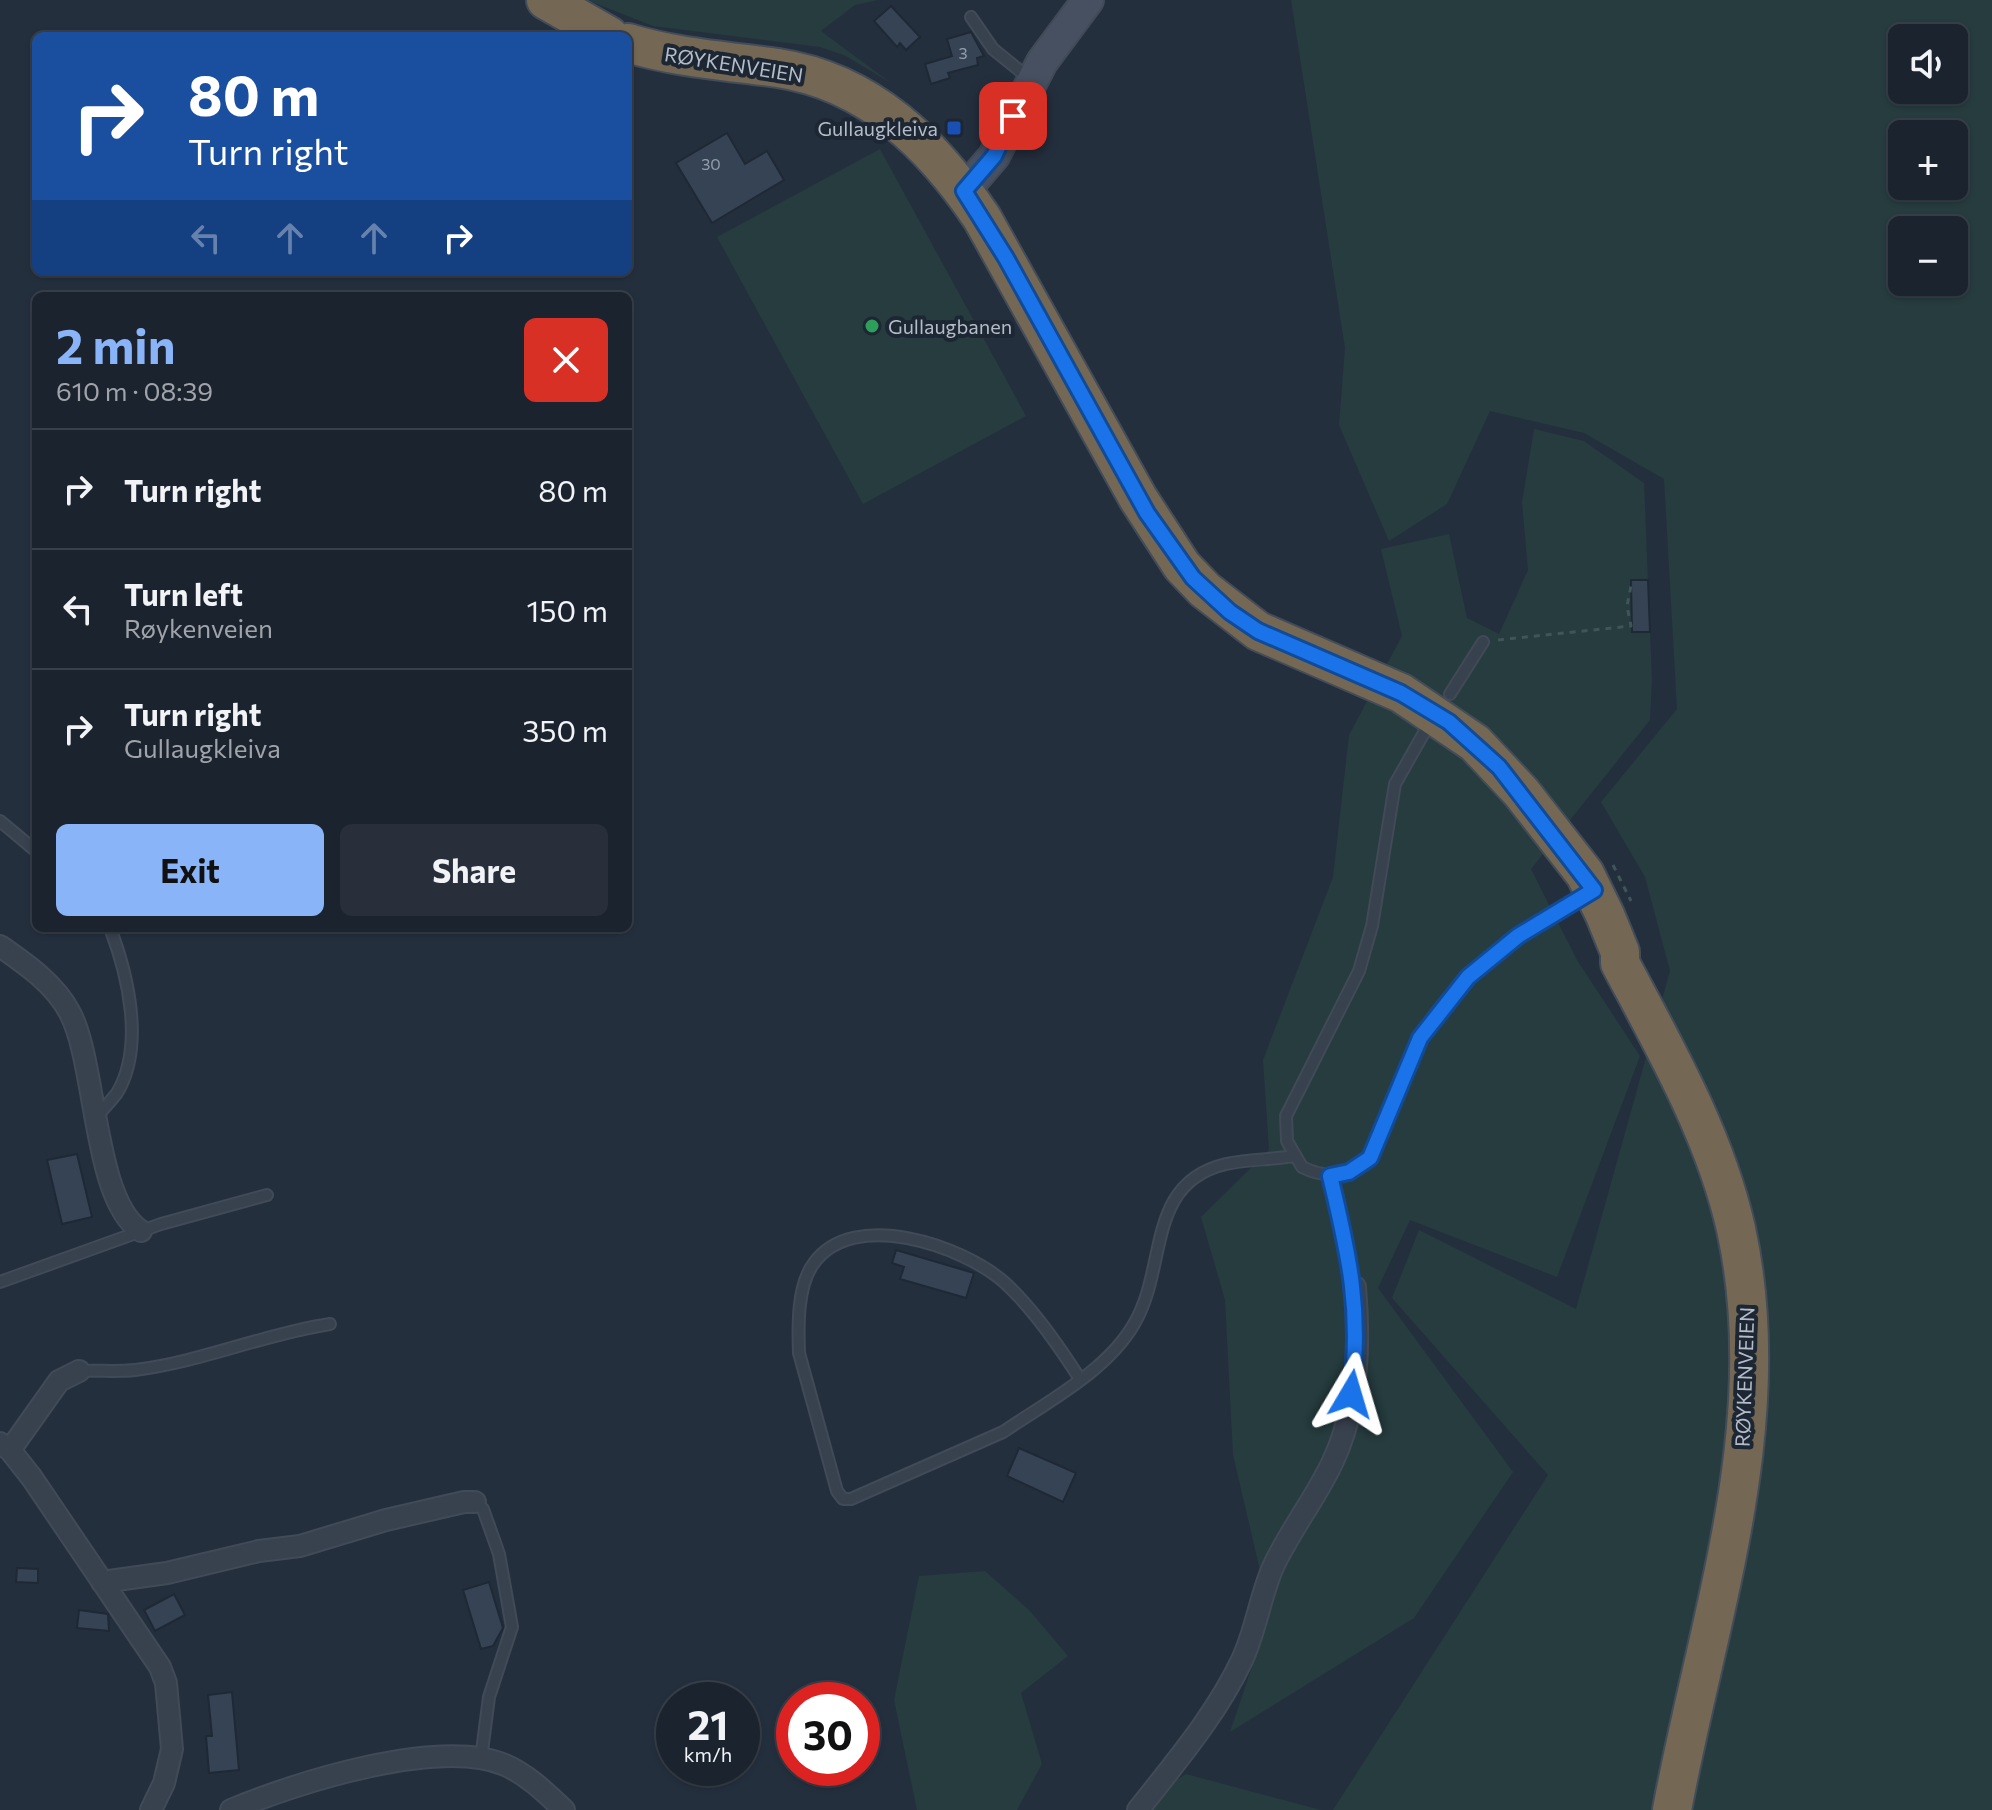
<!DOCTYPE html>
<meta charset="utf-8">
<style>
:root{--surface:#1b232e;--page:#282f3a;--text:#f1f3f6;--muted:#a0a4aa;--line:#39404a;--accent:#8ab4f8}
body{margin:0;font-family:Commissioner,sans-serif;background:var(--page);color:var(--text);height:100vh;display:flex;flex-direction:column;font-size:30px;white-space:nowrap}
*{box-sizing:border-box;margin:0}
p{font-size:26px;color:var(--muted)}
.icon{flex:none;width:44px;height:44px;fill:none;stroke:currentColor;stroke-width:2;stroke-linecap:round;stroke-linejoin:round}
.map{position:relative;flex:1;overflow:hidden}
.panel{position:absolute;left:32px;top:292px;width:600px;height:640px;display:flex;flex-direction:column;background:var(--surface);border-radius:12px;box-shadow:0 2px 6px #0004,0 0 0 2px var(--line)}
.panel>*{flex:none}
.banner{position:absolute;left:32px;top:32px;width:600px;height:244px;border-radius:12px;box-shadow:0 2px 6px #0004,0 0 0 2px var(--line);background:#1a4fa0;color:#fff;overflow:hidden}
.controls{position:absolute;left:1888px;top:24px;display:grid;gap:16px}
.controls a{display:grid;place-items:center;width:80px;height:80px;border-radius:12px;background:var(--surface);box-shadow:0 2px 6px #0004,0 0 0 2px var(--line);font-size:40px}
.speed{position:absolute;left:656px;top:1682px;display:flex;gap:16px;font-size:40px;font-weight:700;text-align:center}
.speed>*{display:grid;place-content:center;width:104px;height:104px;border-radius:50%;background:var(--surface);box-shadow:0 2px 6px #0004,0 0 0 2px var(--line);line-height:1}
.speed small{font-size:20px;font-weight:400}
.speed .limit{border:12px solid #d22;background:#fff;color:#111}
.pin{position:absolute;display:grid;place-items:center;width:68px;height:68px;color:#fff;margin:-34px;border-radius:16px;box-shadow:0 4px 12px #0006}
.me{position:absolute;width:88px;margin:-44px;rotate:7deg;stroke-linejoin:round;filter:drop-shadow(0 0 6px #0008)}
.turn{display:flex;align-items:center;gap:28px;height:168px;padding:0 24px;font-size:36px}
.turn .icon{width:104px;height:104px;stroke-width:2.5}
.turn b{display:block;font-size:56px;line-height:68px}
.lanes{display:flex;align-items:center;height:76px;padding:0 24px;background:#0003;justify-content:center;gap:40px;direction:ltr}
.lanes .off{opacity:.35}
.round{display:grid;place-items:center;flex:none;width:84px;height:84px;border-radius:12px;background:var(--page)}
.summary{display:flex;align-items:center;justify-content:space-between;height:136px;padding:0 24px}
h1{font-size:48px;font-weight:700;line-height:60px;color:var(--accent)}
.cta{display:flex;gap:16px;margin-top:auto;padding:16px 24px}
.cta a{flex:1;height:92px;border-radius:12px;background:var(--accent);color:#111;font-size:32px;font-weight:700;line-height:92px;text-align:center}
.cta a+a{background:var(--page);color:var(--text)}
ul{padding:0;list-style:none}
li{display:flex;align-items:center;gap:24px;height:120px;padding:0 24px;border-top:2px solid var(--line)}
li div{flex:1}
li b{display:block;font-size:30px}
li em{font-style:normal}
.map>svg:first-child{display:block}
</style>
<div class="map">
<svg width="1992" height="1810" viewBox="0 0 1992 1810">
<rect width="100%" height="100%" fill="#242f3e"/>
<!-- green -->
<path fill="#263c3f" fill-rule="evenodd" d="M587,0H878L855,5L821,31L891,83L846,56L820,47L653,26Z
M1291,0H1992V1810H1333L1548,1475L1392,1298L1419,1230L1576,1309L1670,971L1645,877L1601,802L1677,709L1664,479L1584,433L1490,411L1447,504L1389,541L1339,425L1345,348ZM1902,38H1954V90H1902ZM1902,134H1954V186H1902ZM1902,230H1954V282H1902Z
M880,149L1026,416L863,504L717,237Z
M1534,429L1584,441L1644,483L1652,680L1650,720L1531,869L1577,960L1640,1056L1557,1277L1410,1220L1378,1288L1513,1472L1414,1618L1230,1732L1270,1613L1233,1455L1225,1300L1201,1217L1269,1150L1263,1060L1333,877L1349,735L1402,636L1381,549L1449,534L1467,618L1499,634L1528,570L1522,502Z
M985,1571L1030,1611L1068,1656L1021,1693L1042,1764L1017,1810H917L894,1700L919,1576Z
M1186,1774L1321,1810H1127Z"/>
<!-- building -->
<path fill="#364354" stroke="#1f2835" stroke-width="2" d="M891,6L920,37L906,50L900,43L897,47L874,21Z
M971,32L984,56L977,58L978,65L948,73L950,78L931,84L925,64L952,56L947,39Z
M727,133L745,164L767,151L784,180L712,223L676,163Z
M1631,580H1648L1650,632H1632Z
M77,1154L92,1217L62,1224L47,1160Z
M896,1250L974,1273L966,1298L900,1279L904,1267L892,1263Z
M1019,1448L1076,1473L1063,1502L1007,1476Z
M17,1568L38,1569V1583L16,1582Z
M489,1582L503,1628L493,1646L481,1649L463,1590Z
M174,1594L185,1615L155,1631L144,1610Z
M79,1610L108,1614L109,1631L77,1628Z
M232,1692L239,1770L209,1773L206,1736H212L208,1695Z"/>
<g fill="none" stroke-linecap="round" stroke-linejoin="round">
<!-- lane casing -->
<g stroke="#414a57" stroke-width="14">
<path id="lane" d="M971,17L993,49L1030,79
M1450,694L1483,642
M1429,724L1395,784L1372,926L1359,971L1286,1116L1287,1141L1302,1167C1324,1178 1346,1177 1365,1163C1381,1151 1400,1078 1410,1056C1444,983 1517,930 1587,894
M0,821L36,851
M97,1117C103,1109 111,1101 117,1093C145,1046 128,975 110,928
M1330,1176L1355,1287
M0,1282L161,1224L267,1195
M79,1371C97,1370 116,1372 135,1370C201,1362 264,1334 330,1324
M1080,1379C1059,1346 1033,1308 1004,1282C963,1246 854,1208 814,1263C797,1285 798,1327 799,1353L837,1491L843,1499H851L1003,1432C1047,1402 1107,1371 1134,1324C1168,1267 1145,1183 1226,1164C1248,1159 1271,1160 1293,1156
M475,1502L483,1509L499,1554L512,1627L489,1697L481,1759"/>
</g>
<!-- street casing -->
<g stroke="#414a57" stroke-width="24">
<path id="street" d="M0,946C26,964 55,984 70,1013C97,1064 93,1200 141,1231
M0,1443L10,1450L32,1478L160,1667L166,1683L172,1749L164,1783L151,1810
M10,1450L59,1381L79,1371
M102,1582L167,1573L259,1551L300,1546L386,1520L464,1502H475
M231,1810C295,1783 439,1737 505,1765C528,1775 546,1793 564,1810
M1138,1810C1175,1763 1216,1715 1242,1660C1256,1630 1260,1597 1273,1567C1290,1530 1316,1498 1333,1461C1358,1408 1360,1343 1355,1287"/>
</g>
<!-- secondary casing -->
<g stroke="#414a57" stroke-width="34">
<path id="secondary" d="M964,191L994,156L1042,62L1088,0"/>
</g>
<!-- highway casing -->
<g stroke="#434c59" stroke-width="42">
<path id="highway" d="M546,0L609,36
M628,43C677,58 727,61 778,68C870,82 933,145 982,218L1138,498L1182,566L1205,590L1258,631L1401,693L1475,743L1521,792L1585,874L1605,915L1620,952V963C1665,1048 1715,1135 1736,1229C1779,1425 1707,1620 1672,1810"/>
</g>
<!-- path -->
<path stroke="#3f5557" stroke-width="3" stroke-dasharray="6 6" stroke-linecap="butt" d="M1498,640L1631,626L1627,606L1631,586
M1613,865L1631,901"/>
<!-- lane -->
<use href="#lane" stroke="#38414e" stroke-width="10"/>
<!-- street -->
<use href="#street" stroke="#38414e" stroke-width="20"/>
<!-- secondary -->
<use href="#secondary" stroke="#465061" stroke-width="30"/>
<!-- highway -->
<use href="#highway" stroke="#746855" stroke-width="38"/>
</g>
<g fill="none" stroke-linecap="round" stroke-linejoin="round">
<!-- route casing -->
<g stroke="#114b97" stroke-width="20">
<path id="route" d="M1013,116L994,156L964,191L1006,258L1147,513L1193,578L1230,612L1258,631L1401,693L1449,722L1499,767L1594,890L1518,936L1468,977L1420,1038L1370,1158L1349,1172L1330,1176C1349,1255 1362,1312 1351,1394"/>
</g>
<!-- route -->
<use href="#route" stroke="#1a73e8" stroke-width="14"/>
</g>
<!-- markers -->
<rect fill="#1a4fb4" stroke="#1d2633" stroke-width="3" x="946" y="120" width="16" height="16" rx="4"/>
<circle fill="#2e9e5b" stroke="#1d2633" stroke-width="3" cx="872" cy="326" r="8"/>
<g text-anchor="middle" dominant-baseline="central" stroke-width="8" stroke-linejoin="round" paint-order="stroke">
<!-- number labels -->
<g font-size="16" fill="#929caa">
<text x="963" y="52">3</text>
<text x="711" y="163">30</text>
</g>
<!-- street labels -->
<g font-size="20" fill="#b4bcc9" stroke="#1d2633">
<text transform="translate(734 64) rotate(9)">RØYKENVEIEN</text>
<text transform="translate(1744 1377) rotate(-88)">RØYKENVEIEN</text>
</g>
<!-- poi labels -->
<g font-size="20" fill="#b4bcc9" stroke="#1d2633" text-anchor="end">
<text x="938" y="128">Gullaugkleiva</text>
<text x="888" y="326" text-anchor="start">Gullaugbanen</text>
</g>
</g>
</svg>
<div class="controls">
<a><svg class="icon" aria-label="sound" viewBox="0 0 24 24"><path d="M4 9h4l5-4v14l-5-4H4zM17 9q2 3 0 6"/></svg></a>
<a>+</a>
<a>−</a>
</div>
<div class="speed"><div>21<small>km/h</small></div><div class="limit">30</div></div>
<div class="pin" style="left:1013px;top:116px;background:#d93025"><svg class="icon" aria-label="arrive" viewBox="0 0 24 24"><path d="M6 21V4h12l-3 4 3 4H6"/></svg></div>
<svg class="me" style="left:1351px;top:1394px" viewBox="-20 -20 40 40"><path d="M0-17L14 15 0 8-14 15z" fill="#1a73e8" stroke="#fff" stroke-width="4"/></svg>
<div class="banner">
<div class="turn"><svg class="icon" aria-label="right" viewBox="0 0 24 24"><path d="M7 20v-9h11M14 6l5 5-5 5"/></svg><div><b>80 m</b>Turn right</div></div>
<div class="lanes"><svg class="icon off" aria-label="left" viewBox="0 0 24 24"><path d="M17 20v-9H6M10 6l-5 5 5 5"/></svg><svg class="icon off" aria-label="ahead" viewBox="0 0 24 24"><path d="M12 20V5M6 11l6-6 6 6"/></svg><svg class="icon off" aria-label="ahead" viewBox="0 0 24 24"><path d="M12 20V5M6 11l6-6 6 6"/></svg><svg class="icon" aria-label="right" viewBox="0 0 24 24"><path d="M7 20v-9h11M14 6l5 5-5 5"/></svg></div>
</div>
<section class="panel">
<div class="summary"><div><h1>2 min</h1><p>610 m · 08:39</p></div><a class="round" style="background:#d93025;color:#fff"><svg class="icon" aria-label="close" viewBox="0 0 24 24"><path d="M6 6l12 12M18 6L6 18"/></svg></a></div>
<ul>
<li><svg class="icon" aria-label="right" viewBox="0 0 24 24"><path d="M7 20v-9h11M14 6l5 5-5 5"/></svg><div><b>Turn right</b></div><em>80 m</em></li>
<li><svg class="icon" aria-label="left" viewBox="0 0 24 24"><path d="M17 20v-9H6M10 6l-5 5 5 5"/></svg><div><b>Turn left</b><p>Røykenveien</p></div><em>150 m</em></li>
<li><svg class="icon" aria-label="right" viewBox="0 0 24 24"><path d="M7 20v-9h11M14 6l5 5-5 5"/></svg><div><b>Turn right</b><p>Gullaugkleiva</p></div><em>350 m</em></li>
</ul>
<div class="cta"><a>Exit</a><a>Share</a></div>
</section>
</div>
